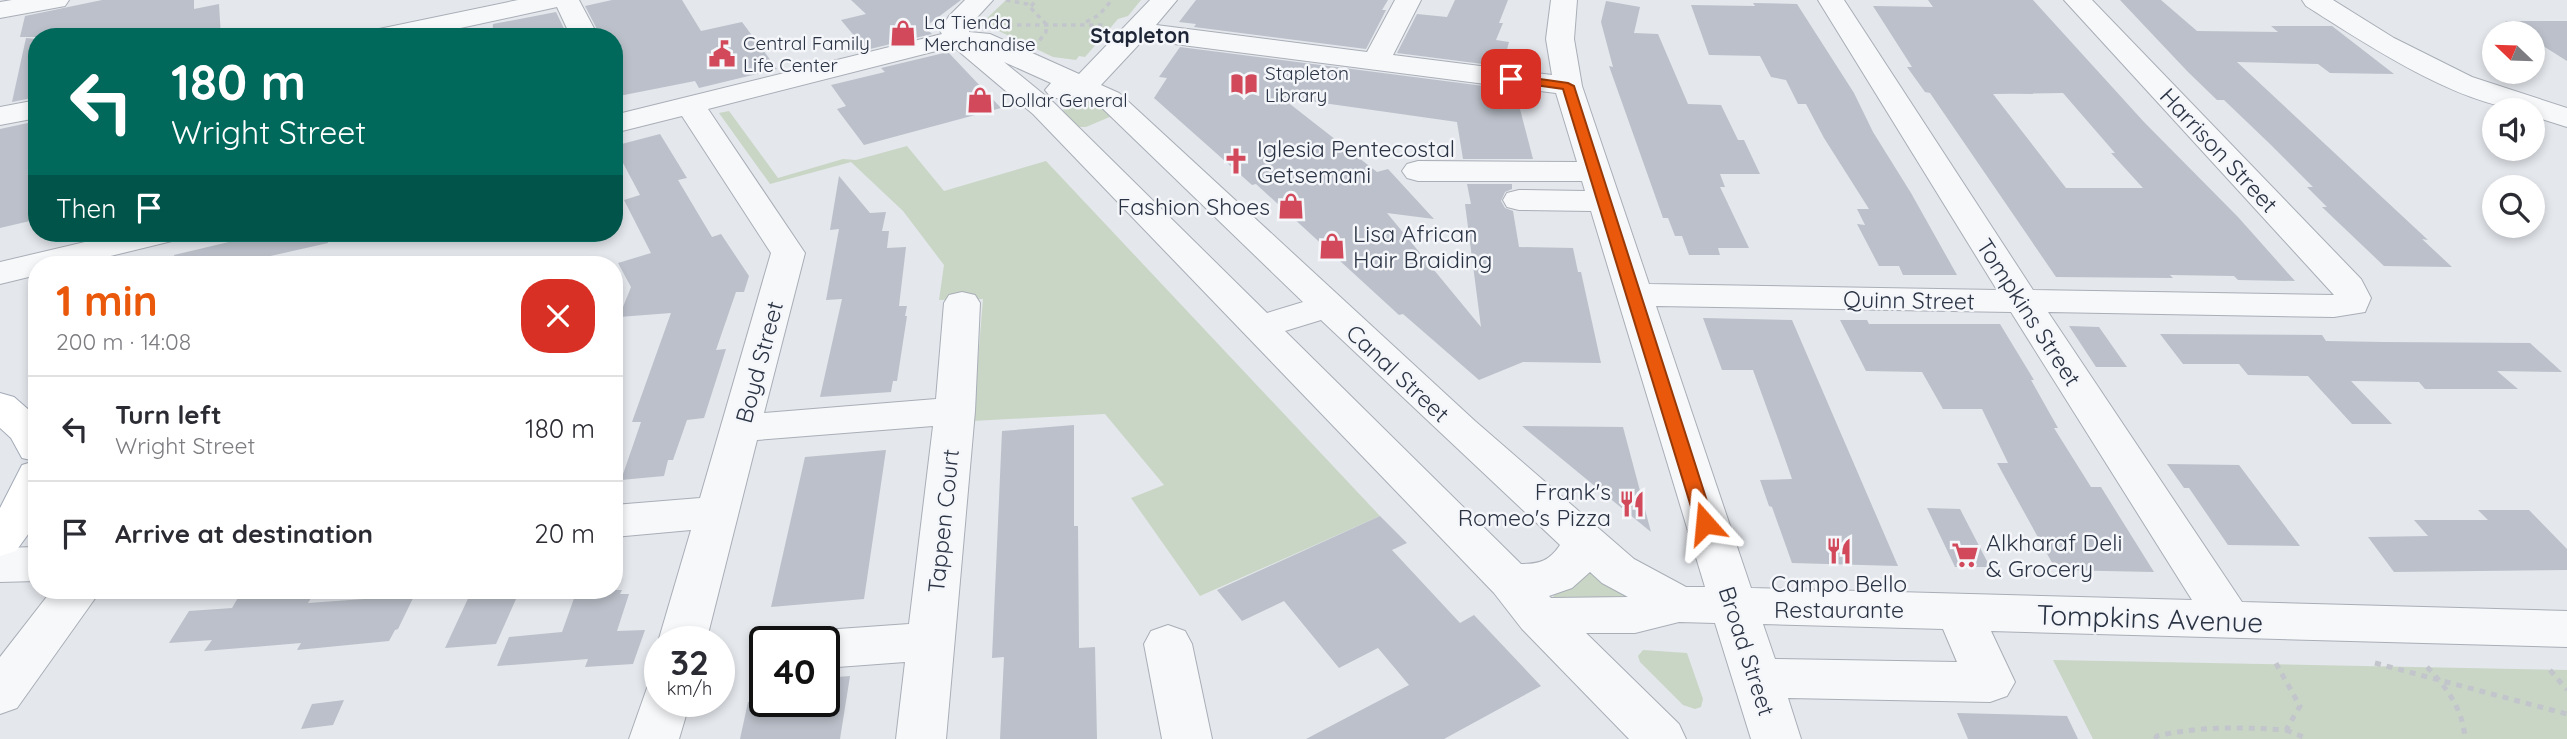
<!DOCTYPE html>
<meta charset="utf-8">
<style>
:root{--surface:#fff;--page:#f2f2f3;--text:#2b2b33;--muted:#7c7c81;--line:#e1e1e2;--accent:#ea580c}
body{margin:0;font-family:Quicksand,sans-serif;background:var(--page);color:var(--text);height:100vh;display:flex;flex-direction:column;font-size:26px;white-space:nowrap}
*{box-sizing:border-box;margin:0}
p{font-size:23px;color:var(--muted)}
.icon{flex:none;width:38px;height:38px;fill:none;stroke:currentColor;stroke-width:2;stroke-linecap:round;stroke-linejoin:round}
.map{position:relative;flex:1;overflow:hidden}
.sheet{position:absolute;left:28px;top:256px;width:595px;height:343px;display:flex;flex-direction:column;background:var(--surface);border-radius:28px;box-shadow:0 4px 10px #0003}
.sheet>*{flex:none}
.top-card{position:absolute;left:28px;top:28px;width:595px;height:214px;border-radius:28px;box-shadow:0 4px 10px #0003;background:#00695c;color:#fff;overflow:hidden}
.needle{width:46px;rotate:293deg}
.tools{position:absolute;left:2482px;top:21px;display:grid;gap:14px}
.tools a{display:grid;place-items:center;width:63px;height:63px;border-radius:50%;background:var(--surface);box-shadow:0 4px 10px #0003;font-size:35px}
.speed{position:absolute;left:644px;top:626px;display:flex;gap:14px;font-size:35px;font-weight:700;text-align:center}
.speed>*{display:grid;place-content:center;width:91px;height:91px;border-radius:50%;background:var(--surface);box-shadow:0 4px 10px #0003;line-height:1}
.speed small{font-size:18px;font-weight:400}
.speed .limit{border:4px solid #111;border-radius:10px;background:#fff;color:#111}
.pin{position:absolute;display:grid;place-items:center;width:60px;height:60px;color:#fff;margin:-30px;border-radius:14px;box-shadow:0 4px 10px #0006}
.me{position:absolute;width:77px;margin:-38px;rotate:342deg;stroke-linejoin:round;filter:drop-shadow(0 0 5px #0008)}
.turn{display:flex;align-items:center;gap:24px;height:147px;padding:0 28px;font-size:32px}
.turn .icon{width:91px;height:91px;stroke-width:2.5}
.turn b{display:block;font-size:49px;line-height:60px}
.then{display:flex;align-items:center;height:66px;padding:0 28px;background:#0003;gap:14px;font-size:26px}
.round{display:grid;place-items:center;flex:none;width:74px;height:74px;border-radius:28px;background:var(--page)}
.summary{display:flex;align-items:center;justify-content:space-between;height:119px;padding:0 28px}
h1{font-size:42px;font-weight:800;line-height:52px;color:var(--accent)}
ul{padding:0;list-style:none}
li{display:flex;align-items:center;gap:21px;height:105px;padding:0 28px;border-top:2px solid var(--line)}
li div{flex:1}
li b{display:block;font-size:26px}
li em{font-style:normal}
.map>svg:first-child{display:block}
</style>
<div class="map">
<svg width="2567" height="739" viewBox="0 0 2567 739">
<rect width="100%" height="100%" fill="#e4e7ec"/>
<!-- green -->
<path fill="#c9d6c5" d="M1006,0H1141L1128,16L1118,19L1085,57L1079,56L1076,60L1053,57L982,23Z
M1088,99L1098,101L1112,116L1086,127H1078L1064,114L1063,110L1070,103Z
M729,111L778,178L843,159L856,160L907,146L944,191L1046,161L1380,516L1200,596L1131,498L1164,485L1105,414L973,421L983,299L939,300L944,265L903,211L851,162L770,184L719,113Z
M1588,572H1591L1629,597L1556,602L1553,597L1556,593Z
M1643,650L1687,653L1703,699L1701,707L1695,709L1683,705L1640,662L1638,656Z
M2053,660L2567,670V739H2093Z"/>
<!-- building -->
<path fill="#bbc0ca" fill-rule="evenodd" d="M102,0H194V9L219,4L221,37H20L25,16Z
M612,0H682L701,31L742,22L777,69L699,88L695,81L614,97V37H598L599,33L585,6Z
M851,0H961L925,27L932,34L866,50L841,20L866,14Z
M1196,0H1388L1382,10H1386L1366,49L1194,27L1196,24L1179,22Z
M1455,0H1508L1499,23H1503L1496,40L1509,42L1506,53L1526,55L1522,69L1397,53L1417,14L1447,17Z
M1928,0H2033L2144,122L2238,217L2295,281L2238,280L2234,276L2170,275L2173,278L2056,277L1930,93L1925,92L1907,67H1912L1873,6L1933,7ZM2063,93L2115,153H2111L2143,188H2066L1993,94Z
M2120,0H2161L2197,31L2278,32L2271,26H2332L2394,74L2330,73L2318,64L2237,62L2428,240L2422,239L2452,267L2384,266L2322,207H2327L2307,187H2313L2270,144L2224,100H2217L2188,72Z
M1606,1L1640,7L1634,33L1658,34L1688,104L1721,105L1738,140H1744L1760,174H1720L1725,187H1720L1749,248H1718L1720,255H1689L1682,236H1675L1668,218H1663L1609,66L1613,67L1601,22Z
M1753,3L1797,4L1854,93L1873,132L1911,193L1957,275H1903L1899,266H1879L1857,224L1865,225L1857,209H1869L1824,138L1806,104H1798L1786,80L1771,77L1760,56L1709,55L1691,5L1755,6Z
M556,12L568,37H492L493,24Z
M2505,21H2567V61L2532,39V33H2524Z
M26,38L37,39V97L12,102Z
M1180,47L1515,90L1533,159H1463L1457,122L1281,97L1377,172L1388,169L1434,219L1387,213L1481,327L1465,204H1471L1467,184H1512V189L1505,192L1501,201L1505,208L1513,211L1519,247L1573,248L1578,272H1581L1601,363L1523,362L1479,380L1403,314L1399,315L1256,184L1252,185L1154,98L1167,78L1159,77Z
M948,52L1001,108L864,145L837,109L846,106L831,85L885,72L881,68Z
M37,121V211L31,213L30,221L0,228V129Z
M660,134L687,178L678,180L712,237L721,234L749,276L744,292H736L716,350L726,349L704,418L687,420L673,460H668L664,476L621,480L641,422H632L671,313L619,317L631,287L618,263L651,253L624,200L640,195L614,146Z
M839,176L870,213L886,212L882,231H889L887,248L906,247L899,306H907L905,316H907L897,381H893L891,392L820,397L842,299L826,300L839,229L830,230Z
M266,233H327L328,243L235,264H175L174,255Z
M1703,318L1792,320L1898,566L1792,563L1772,507L1769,506L1760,480L1792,479L1777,436L1753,370H1722Z
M1840,320H1867L1869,324H2000L2034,380H2031L2058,428H2054L2091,487H2101L2154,572L2056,570L1997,463H2008L1982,409H1943L1922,372L1866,371Z
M2069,326L2099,327L2127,367H2096Z
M2160,334L2322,335L2326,341L2383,342L2530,343L2562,372L2497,371L2518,389H2425L2419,382L2351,381L2392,424H2352L2308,376L2248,375L2239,364H2183Z
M1074,425V526H1078L1079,648L1095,647L1097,739H1000L1004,657L992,658L1002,431Z
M1522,426L1623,427L1651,532L1585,478Z
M886,450L864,599L771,607L805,457Z
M2167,464L2239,465L2300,546L2228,545L2189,488H2184Z
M1927,508L1960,509L1990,567H1955Z
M2478,510H2529L2567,549V570L2394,572L2368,537L2428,536L2414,520H2488Z
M1380,516L1407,543L1392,550L1460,623L1474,615L1541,686L1444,739H1306L1409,685L1378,648L1339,668L1284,601L1242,621L1217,590Z
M316,590L308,603L364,599L369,590H417L398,629L395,630L389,641L297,650L301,643L204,651L212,640L169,643L189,611L232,608L239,596Z
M472,590H520L496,644L445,648Z
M577,590H622L620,594H629L617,631L645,630L633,664L585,667L588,659L497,666L509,637L562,632Z
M850,676L840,739H740L748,702H824V678Z
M344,700L333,725L301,729L312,704Z
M1957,713L2067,716L2078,739H1968Z"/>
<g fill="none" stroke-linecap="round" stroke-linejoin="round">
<!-- minor casing -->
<g stroke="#a9aeb7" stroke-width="2">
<path id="minor" d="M12,0H69L65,6L0,18V2Z
M518,0H579L597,34L595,37H571L557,7L419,37H366L369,31L379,29Z
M965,0H993L970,25L969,32L990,34L1079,74L1150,0H1177L1156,25L1367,52L1395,0H1421L1393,55L1552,75L1546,39L1551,0H1577L1574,39L1582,86L1649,284L1997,290L1818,0H1844L2033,290L2334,295L2064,0H2092L2361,279L2371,298L2365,312L2334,317L2048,312L2242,602L2567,611V647L1991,631L2015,682L2007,696L1990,702L1788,698L1801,739H1751L1715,623L1679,622L1635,633H1586L1679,724L1686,739H1629L1522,629L1494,593L1033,114L956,49L940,50L708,109L805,253L764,413L936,399L944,303L949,295L962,292L975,295L980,303L975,411L946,739H896L905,662L824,668V642H804L807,636L824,630L909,624L933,426L757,440L706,642H660V645L658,642L691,530L614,537V505L700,498L771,253L682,116L614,133V115L942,34L940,31L949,16ZM1143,40L1556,93L1577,162L1418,161L1407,164L1402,171L1407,178L1418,181H1582L1585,191L1519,190L1507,193L1503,200L1507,207L1519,210L1591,211L1705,587H1686L1634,559L1475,421L1119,93L1101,85ZM1004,62L1051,83L1045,90L1050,96L1060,99L1078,95L1099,105L1303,302L1267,313L1053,102ZM1656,306L2011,312L2192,600L1751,588ZM1321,320L1560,545C1549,561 1540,564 1521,564L1285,331ZM1590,572L1602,583L1628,597L1551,598L1549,596L1572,588ZM1763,624L1943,629L1957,662L1775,659Z
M2302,0H2333L2394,38L2472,77L2567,108V127L2532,116V110C2464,110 2363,42 2306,6Z
M37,100V118L0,125V107Z
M123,233H181L176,240L78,264H37V275L0,284V262Z
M37,547V581L0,582V548Z
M52,590H101L17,708L0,714V657Z
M1168,625L1185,631L1192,644L1212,739H1162L1144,644L1151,631Z
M660,684V702H690L679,739H629L647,688Z"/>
</g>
<!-- major casing -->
<g stroke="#a3abb8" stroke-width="2">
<path id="major" d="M0,393L14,397L37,417V522L16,551L0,556V508L22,465L35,461L22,458L11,438L0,428Z"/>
</g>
<!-- path-far1 -->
<path stroke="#c2c5cb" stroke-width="3.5" stroke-dasharray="4.5 4.5" stroke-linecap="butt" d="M1006,0L1027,4L1046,24V32L1039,41
M1031,6L1037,0
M1086,22L1099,15L1112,0
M1008,25H1104"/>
<!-- path -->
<path stroke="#c2c5cb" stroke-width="5" stroke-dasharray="6 6" stroke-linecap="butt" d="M2375,663L2567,714
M2427,667C2447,688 2463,709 2465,739
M2550,670L2567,690
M2286,730L2308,739
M2155,739L2157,736C2201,726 2241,727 2286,730L2300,706L2274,660"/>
<!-- minor -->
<use href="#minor" fill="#f7f8fa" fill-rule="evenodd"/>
<!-- major -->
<use href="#major" fill="#fff" fill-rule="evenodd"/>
</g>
<!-- route -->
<path fill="#ea580c" stroke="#983908" stroke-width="2" d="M1511,75L1568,83L1574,86L1714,523L1712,527H1699L1696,523L1563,89L1507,81V76Z"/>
<!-- icons -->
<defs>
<g id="shop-bare" transform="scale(2.1)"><path d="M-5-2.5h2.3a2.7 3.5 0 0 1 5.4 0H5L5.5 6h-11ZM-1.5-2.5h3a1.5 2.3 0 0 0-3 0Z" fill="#d1495b" stroke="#f4f6f9" stroke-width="2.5" paint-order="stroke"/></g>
<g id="civic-bare" transform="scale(2.1)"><path d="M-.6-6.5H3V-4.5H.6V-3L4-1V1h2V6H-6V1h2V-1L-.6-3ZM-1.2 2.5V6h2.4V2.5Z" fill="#d1495b" stroke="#f4f6f9" stroke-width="2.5" paint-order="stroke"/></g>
<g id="library-bare" transform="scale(2.1)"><path d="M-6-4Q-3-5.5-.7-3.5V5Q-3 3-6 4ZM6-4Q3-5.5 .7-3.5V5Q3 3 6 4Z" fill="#d1495b" stroke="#f4f6f9" stroke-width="2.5" paint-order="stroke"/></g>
<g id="church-bare" transform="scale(2.1)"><path d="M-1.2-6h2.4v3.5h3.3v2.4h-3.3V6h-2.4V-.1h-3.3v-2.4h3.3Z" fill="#d1495b" stroke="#f4f6f9" stroke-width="2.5" paint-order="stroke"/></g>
<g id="restaurant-bare" transform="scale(2.1)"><path d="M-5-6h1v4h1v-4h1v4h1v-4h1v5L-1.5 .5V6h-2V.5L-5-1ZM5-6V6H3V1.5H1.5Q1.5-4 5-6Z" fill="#d1495b" stroke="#f4f6f9" stroke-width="2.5" paint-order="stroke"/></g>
<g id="supermarket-bare" transform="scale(2.1)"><path d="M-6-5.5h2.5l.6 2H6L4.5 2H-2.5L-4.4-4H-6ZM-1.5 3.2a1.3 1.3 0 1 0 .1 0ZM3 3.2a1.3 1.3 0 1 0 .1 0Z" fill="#d1495b" stroke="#f4f6f9" stroke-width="2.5" paint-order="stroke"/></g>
</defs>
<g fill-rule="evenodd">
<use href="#shop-bare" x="903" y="33"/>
<use href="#civic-bare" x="722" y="54"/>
<use href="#library-bare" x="1244" y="84"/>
<use href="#shop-bare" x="980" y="100"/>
<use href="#church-bare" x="1236" y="161"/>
<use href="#shop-bare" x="1291" y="206"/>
<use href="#shop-bare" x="1332" y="246"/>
<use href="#restaurant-bare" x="1632" y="504"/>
<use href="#restaurant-bare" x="1839" y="551"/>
<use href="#supermarket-bare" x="1965" y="555"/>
</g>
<g text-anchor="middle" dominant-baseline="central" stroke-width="5" stroke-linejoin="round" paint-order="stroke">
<!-- far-poi labels -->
<g font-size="19" fill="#2b3445" stroke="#f4f6f9" text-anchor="start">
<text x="924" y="22">La Tienda<tspan x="924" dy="22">Merchandise</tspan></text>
<text x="743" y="43">Central Family<tspan x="743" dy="22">Life Center</tspan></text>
<text x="1265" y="73">Stapleton<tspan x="1265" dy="22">Library</tspan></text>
<text x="1001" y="100">Dollar General</text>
</g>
<!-- far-neighbourhood labels -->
<g font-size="21" font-weight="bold" fill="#1d2536" stroke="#f4f6f9">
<text x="1140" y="35">Stapleton</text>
</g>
<!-- poi labels -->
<g font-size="23" fill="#2b3445" stroke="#f4f6f9" text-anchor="start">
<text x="1257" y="148">Iglesia Pentecostal<tspan x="1257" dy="26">Getsemani</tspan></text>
<text x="1270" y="206" text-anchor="end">Fashion Shoes</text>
<text x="1353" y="233">Lisa African<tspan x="1353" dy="26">Hair Braiding</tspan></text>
<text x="1611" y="491" text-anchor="end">Frank's<tspan x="1611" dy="26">Romeo's Pizza</tspan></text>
<text x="1986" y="542">Alkharaf Deli<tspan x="1986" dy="26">&amp; Grocery</tspan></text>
<text x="1839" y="583" text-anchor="middle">Campo Bello<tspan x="1839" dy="26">Restaurante</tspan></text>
</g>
<!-- street labels -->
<g font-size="23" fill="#2b3445" stroke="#f4f6f9">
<text transform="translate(2219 150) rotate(47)">Harrison Street</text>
<text transform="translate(1909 300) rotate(1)">Quinn Street</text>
<text transform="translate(2029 312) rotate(57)">Tompkins Street</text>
<text transform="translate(759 362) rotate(-75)">Boyd Street</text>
<text transform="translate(1398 373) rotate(43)">Canal Street</text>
<text transform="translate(943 521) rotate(-84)">Tappen Court</text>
<text transform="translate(1747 651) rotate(72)">Broad Street</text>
</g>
<!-- near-street labels -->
<g font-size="28" fill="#2b3445" stroke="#f4f6f9">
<text transform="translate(2150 618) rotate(2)">Tompkins Avenue</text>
</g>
</g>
</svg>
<div class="tools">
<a><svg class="needle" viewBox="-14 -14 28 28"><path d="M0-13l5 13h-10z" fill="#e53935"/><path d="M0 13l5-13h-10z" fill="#7c7c81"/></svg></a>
<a><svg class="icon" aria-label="sound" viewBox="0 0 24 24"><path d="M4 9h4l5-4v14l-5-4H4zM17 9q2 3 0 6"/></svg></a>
<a><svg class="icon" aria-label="search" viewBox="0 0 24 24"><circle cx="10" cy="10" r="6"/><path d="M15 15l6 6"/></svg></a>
</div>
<div class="speed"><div>32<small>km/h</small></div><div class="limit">40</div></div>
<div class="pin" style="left:1511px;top:79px;background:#d93025"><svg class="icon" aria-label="arrive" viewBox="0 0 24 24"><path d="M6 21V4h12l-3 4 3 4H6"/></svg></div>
<svg class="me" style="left:1705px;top:523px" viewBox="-20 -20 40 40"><path d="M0-17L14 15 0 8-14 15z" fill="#ea580c" stroke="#fff" stroke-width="4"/></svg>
<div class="top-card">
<div class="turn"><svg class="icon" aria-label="left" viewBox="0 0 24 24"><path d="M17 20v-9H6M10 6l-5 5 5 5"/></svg><div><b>180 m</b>Wright Street</div></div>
<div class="then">Then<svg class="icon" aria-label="arrive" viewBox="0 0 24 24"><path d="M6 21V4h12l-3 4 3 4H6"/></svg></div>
</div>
<section class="sheet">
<div class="summary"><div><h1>1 min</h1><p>200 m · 14:08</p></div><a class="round" style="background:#d93025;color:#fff"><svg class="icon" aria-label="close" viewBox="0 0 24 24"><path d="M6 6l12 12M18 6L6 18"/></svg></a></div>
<ul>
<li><svg class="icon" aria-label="left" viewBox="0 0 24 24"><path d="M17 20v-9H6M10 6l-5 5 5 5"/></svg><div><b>Turn left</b><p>Wright Street</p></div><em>180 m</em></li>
<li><svg class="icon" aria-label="arrive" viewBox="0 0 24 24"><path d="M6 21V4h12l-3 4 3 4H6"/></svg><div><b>Arrive at destination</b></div><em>20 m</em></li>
</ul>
</section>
</div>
